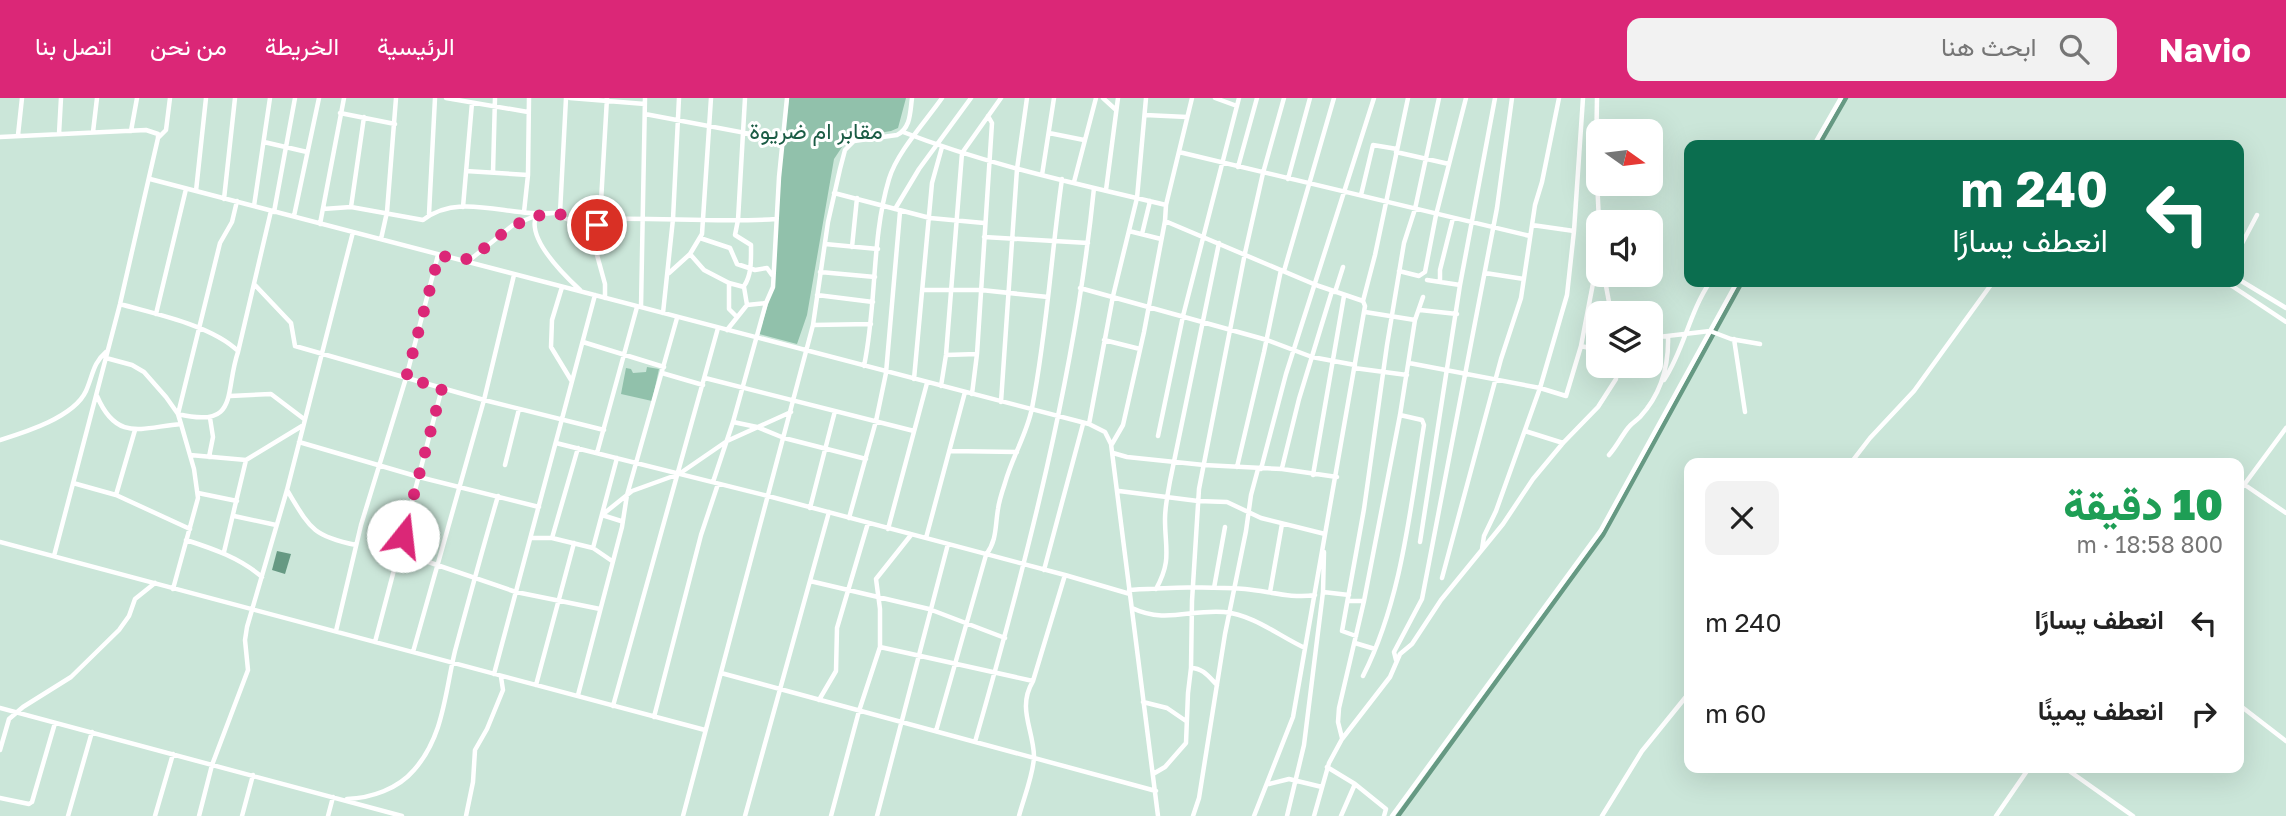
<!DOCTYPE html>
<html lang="ar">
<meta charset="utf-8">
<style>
:root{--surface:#fff;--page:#f2f2f2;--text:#222;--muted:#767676;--accent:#db2777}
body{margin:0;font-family:"Golos Text",Vazirmatn,sans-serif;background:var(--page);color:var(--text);direction:rtl;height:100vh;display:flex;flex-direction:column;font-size:26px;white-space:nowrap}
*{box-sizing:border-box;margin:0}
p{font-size:23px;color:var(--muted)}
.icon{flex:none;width:38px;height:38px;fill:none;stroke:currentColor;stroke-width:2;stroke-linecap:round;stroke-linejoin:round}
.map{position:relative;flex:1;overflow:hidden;direction:ltr}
.side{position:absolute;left:1684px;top:360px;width:560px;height:315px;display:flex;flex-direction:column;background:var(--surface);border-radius:14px;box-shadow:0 7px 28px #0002;direction:rtl}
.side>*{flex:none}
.hud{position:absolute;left:1684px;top:42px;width:560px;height:147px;border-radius:14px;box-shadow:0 7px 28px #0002;direction:rtl;background:#0b6e4f;color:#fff;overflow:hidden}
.needle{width:46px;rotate:104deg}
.controls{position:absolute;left:1586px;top:21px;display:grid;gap:14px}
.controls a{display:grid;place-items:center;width:77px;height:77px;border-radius:14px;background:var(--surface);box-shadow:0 7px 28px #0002;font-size:35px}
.pin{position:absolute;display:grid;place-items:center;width:60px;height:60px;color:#fff;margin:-30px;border:4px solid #fff;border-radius:50%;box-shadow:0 2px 7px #0007}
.me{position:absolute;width:77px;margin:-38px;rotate:16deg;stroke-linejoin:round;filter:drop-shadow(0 0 5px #0008)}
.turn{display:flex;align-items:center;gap:24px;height:147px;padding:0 21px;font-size:32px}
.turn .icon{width:91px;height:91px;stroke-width:2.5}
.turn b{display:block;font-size:49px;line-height:60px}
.round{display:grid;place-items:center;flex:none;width:74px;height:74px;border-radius:14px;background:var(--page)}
.overview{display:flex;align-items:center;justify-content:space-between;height:119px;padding:0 21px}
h1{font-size:42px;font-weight:800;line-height:52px;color:#1e9e55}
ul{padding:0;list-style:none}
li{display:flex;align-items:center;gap:21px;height:91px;padding:0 21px}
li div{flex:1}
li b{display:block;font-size:26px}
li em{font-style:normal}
header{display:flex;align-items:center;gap:42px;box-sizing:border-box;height:98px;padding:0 35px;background:var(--accent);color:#fff}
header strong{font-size:33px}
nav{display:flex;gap:38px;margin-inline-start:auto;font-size:24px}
.search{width:490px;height:63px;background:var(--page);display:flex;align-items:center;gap:18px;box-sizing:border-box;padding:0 24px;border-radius:14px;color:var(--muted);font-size:26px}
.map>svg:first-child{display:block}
</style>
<header>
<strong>Navio</strong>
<div class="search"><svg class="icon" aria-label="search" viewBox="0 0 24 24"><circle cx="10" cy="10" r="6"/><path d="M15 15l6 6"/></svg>ابحث هنا</div>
<nav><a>الرئيسية</a><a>الخريطة</a><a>من نحن</a><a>اتصل بنا</a></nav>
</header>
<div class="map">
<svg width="2286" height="718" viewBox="0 0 2286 718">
<rect width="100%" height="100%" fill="#cbe6d9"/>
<!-- green -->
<path fill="#91c1ab" d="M789,0H906L898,30L891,33L848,40L834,61L807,217L797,246L759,236L774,186L782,59Z
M647,269L659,271L652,303L621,296L626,270L631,271L633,275L646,274Z"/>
<!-- water -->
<path fill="#669983" d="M277,453L291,456L285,476L272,472Z"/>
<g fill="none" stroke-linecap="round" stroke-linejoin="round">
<!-- canal -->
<path stroke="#669983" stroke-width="4.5" d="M1819,47L1846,0
M1398,718L1603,437L1742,184"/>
<!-- minor -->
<path stroke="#fff" stroke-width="4.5" d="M446,0L528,14
M570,0L645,6
M1103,0L1115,11
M1192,0L1166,107L1165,123L1316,187L1363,203L1365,208L1293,619L1254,718
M1215,0L1237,8
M1597,0L1596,60L1599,124
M340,15L395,26
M645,16L782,42
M1145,17L1187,19
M131,33L137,0
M93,34L97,0
M903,34C988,67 1078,86 1166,107
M1049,35L1084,42
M59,36L61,0
M18,37L22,0
M0,39L146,32L158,36V40L120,206L54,458
M158,40L166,32L170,0
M264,44L307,54
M1814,47L1841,0
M1179,54L1530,138
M1396,54L1449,66
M1238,69L1257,0
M466,73L528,77
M493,74L495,0
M1042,77L1054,0
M150,81L1089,326L1105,334L1111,346L1158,718
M1288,81L1310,0
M1074,84L1096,0
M1106,92L1118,0
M196,93L206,0
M834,95L930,120L984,125
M1361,97L1373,47L1397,51
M224,101L235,0
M237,103L232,124L220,145L178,316C240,331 224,295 238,254L271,113
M254,108L270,0
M351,109L364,19
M463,109L472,5
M323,111L351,109L423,122C460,93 510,120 553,115H560L564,120L590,130L597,127L600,121C659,119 717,125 776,121
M895,111L919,71L971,0
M274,114L295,0
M524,114L528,77L529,0
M560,115L566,0
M429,116L435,0
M542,117L536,118C527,141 565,178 580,192
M294,118L319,0
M320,126L344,0
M1532,127L1574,133
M1129,133L1161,141
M1142,136L1150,103
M984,139L1088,145
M700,140L730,150L737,166L755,172L767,170L772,177
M381,141L387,114L396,0
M825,146L878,151
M852,149L857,100
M2238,153L2257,117
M690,156L704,172L729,185L744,189L747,207L727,232
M464,162L471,161L513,127L535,118
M1284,173L1334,0
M1399,173L1419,178L1425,174L1436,117L1466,0
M820,174L875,179
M669,175L690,156L702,136L711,0
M1485,175L1524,181
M1604,177L1611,215
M2238,181L2286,210
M1427,182L1460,187
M1440,183V172L1453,120
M2226,184L2286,224
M729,185V211L737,219
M255,187L291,225L295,248L484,302L604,332
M744,188C752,177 751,160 751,147L735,137L738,122L745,0
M562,189L552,222L551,249L571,282
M1080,190L1267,242L1312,259L1355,267
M922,192H981L1048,199
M1335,194L1343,169
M817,197L873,204
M605,200V186L597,157L609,144V137L600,121L607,0
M1363,203L1375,157L1408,0
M120,206C155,216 211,227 238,253
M747,207L766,205
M641,209L645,0
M1420,212L1457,216
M1365,214L1415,222
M663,215L673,121L679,0
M156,216L186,91
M813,227L871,226
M1650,240L1710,233L1731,241L1760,246
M1734,241L1745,314
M1104,242L1140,251
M583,244L664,269
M1581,248L1598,252
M946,257L977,256
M106,260L132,267L144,274L166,299L178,316L181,326L194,371L198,400L173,491
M1409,265L1540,290L1566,298L1581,248L1595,175L1598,173
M864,268C877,207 871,141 889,81C897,54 926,23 942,0
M1354,270L1407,277
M662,275L703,287
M705,280L914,333
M914,281L932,85L942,49
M1664,282C1684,252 1689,215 1710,184
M941,288L946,257L962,55L1001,0
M972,296L977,256L992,25L988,18
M97,298C117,345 143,329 181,326
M230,298L271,296L304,321
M1001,304L1017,71L1027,0
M733,324L757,329L784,340L866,361
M1089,326L1113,198L1137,100L1146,0
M1525,333L1563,345
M1158,338L1183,218L1239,0
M0,342C26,334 74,319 86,293C93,277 93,265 106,254
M299,344L419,379L539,409
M556,345L768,398L1065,477L1130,496
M1112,346L1123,327L1144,234L1165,123
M950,353L1017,354
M597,355L637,209
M1113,355L1127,359L1204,367L1282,371L1337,379
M190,357L246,362L302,328
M1609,357C1617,348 1621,339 1628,330C1631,326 1636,323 1640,319C1661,296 1669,268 1668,238
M209,359L213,339L210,320
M1850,366L1870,340L1914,293L1993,184
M505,367L519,311
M1237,369L1264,254L1281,172
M1282,370L1299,301L1332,193
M1261,371L1286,276L1374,0
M1313,377L1344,198
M713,384L733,324L766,205L773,189L779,79L787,0
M73,385L116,397L190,431
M2245,387L2286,415
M287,392C310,430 312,438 356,447
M1119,393L1198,403L1227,404L1261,420L1325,436
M198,395L237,403
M2238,395L2286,330
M116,397L135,332
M810,410L835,313
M602,417L632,393L679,376L727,343L791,314
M602,417L621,423
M234,418L276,427
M849,420L876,323L886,275L900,114
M888,431L927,285
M531,440H552L593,450L612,463
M552,440L578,350
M926,440L965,294
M186,442C214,451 240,460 262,479
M0,444L705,632
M1420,444L1460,187L1495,0
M593,450L617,360
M1482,451L1484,438L1496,413L1540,290L1567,197L1574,133L1583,0
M224,454L246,362
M399,454L516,494L600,511
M1044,472L1083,326
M1442,480L1501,261L1521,200L1535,107L1542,84L1559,0
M810,483L929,511L1005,540
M1214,490L1225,429
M1156,491C1172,462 1165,451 1165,421C1165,408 1168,395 1170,383L1219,145
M1129,492C1168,490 1206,488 1245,491C1268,493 1292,501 1315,497
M1270,494L1282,426
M1323,494L1349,497
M1348,503H1364
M1132,510C1165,526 1191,511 1224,514C1254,517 1279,538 1305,550
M336,533L361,427L406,280L438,157
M1356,538L1342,533L1364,411L1387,247L1404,145L1415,111L1439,0
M375,544L442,290
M1355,545L1375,551
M880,549L1033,583L1065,477
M413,554L484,302L514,177
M1396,562L1394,554L1422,501L1497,110L1512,0
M1191,570C1203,570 1209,579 1217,587
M721,575L1156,693
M494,576L595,197
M1363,578C1402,501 1410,411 1424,327L1422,322L1400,317
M536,587L574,445
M578,597L622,429L627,397L677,220
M819,602L836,573L837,530L868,425
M1143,604L1167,610L1186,623
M2238,606L2286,643
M613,608L718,230
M0,610L402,718
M654,619L701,437L718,386
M936,633L986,457C997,442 995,429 998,411C999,403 1002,394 1005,385C1012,359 1027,336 1032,310C1047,234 1051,158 1062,81
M1342,640L1338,624L1339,610L1364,503L1400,317L1415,222L1423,199
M975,644C1027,462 1075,278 1094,90
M0,652L9,621L23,609L71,579L119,532L129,518L135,501L155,485
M1327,669L1355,686L1386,711L1384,718
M2065,670L2133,718
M1153,676L1165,669L1186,645L1188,595L1191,570L1192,503L1199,391L1245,155L1263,75L1284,0
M1269,686L1289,681L1322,689
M0,700L29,706L32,704L55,625
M347,701C371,700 398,691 414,672C444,638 445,594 455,553C469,501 483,449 498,398
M68,718L92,634
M155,718L173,656
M199,718L212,667L248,572L245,542L247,529L287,392L353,134
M242,718L253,677
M328,718L333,699
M466,718L473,684L475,652L487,631L503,592L501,579
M683,718L813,227L828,124L840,71L845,52L854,43L897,37C911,30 910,14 912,0
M745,718L829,414
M831,718L859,613L880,549V511L876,481L911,437
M877,718L948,446
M1019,718C1023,702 1034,675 1034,658C1033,630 1017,610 1033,583
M1193,718L1199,700L1225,536L1246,433L1251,397L1258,371
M1287,718L1304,647L1323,494L1324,454
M1314,718L1329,665L1342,641L1390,579L1400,556L1412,546L1441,502L1503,426L1533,381L1563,345L1598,309L1616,281L1615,268
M1341,718L1355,686
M1392,718L1601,432L1737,184
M1602,718L1642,653L1689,595
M1996,718L2029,670"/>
</g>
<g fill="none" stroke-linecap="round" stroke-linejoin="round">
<!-- route -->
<path stroke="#db2777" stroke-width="12" stroke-dasharray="0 21.6" d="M403,438L442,290L406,280L439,157L456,161H471C498,140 523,113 560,116L564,120L587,130L597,127"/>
</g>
<g text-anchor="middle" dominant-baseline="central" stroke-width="6" stroke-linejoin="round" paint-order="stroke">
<!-- park labels -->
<g font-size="23" fill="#1b5c45" stroke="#fff">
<text x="816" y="32">مقابر ام ضريوة</text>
</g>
</g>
</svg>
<div class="controls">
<a><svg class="needle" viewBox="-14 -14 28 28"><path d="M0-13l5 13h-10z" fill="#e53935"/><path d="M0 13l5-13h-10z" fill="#767676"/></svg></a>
<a><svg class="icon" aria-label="sound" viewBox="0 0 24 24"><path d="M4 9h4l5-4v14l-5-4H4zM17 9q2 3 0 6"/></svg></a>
<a><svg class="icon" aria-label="layers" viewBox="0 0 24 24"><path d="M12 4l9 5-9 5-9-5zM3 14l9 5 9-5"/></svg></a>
</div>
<div class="pin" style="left:597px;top:127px;background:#d93025"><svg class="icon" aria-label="arrive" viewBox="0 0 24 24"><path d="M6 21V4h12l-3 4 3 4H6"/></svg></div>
<svg class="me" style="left:403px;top:438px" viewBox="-20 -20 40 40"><circle r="19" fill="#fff"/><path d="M0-13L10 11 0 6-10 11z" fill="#db2777"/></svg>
<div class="hud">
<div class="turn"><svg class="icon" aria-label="left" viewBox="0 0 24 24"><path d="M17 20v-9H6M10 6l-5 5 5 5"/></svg><div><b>240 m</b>انعطف يسارًا</div></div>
</div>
<section class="side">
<div class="overview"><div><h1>10 دقيقة</h1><p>800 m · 18:58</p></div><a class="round"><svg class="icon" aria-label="close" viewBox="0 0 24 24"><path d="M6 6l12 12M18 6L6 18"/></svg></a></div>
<ul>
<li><svg class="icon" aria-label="left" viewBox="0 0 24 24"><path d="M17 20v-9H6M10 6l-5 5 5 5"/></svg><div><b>انعطف يسارًا</b></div><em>240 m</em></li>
<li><svg class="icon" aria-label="right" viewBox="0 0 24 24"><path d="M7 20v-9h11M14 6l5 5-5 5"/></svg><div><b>انعطف يمينًا</b></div><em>60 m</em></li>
</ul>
</section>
</div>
